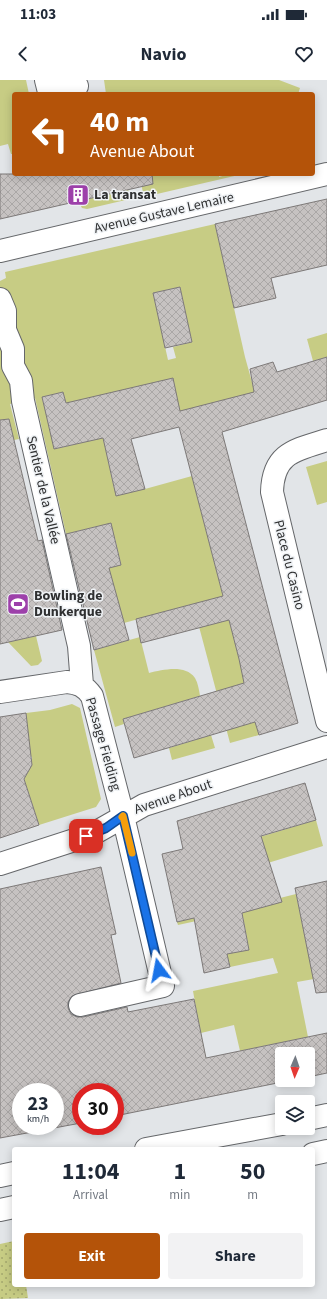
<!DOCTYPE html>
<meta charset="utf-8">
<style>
:root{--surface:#fff;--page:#f2f2f3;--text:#1f2937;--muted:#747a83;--accent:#b45309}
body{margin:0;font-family:"Source Sans 3",sans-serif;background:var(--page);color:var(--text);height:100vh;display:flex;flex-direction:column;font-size:15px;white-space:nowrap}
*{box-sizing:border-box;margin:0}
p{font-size:13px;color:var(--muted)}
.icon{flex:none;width:22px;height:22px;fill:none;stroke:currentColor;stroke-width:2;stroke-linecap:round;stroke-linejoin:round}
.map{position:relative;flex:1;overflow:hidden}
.details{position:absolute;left:12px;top:1067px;width:303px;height:140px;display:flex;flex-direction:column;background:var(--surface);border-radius:4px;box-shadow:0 2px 10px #0003}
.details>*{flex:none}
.hud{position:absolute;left:12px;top:12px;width:303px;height:84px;border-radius:4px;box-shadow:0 2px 10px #0003;background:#b45309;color:#fff;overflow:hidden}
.needle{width:26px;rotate:182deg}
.tools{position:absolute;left:275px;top:967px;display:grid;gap:8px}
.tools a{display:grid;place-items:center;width:40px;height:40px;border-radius:4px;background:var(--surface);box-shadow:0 2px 10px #0003;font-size:20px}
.speed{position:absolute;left:12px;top:1003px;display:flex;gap:8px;font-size:20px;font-weight:700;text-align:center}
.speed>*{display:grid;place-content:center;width:52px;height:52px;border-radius:50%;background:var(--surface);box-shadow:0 2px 10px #0003;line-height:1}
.speed small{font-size:10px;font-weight:400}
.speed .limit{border:6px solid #d22;background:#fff;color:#111}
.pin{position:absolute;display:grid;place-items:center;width:34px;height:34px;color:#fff;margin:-17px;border-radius:8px;box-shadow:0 2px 6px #0006}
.me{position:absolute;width:44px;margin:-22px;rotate:347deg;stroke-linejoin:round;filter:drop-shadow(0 0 3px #0008)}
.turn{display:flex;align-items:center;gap:14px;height:84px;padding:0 12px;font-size:18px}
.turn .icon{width:52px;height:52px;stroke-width:2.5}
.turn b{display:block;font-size:28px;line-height:34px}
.eta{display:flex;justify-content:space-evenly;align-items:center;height:68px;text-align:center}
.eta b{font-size:24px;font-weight:700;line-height:28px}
.primary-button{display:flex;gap:8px;margin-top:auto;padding:8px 12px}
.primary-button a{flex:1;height:46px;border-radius:4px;background:var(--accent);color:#fff;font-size:16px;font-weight:700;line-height:46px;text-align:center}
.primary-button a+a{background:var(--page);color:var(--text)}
.status{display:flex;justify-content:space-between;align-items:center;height:28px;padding:0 20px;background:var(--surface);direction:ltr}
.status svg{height:11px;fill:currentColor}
header{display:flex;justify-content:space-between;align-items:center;height:52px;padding:0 12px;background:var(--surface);font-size:18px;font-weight:700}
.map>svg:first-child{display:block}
</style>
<div class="status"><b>11:03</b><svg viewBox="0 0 49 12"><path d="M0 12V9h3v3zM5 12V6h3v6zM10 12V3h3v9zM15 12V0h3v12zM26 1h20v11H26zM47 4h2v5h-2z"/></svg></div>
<header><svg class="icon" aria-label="back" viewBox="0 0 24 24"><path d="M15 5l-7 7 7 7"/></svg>Navio<svg class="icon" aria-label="heart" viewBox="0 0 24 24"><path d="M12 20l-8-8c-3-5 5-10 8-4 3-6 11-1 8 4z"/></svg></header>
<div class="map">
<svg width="327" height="1219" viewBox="0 0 327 1219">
<defs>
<pattern id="park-dots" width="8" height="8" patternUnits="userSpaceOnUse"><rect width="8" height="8" fill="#c7cc84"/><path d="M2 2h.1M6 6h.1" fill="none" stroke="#a2a66d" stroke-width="1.8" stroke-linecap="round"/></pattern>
<pattern id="building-cross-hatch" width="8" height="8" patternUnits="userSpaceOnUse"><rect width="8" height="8" fill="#c6c2c1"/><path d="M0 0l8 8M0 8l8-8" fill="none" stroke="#aaa7a6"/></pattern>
</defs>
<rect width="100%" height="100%" fill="#e2e5e8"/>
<!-- grass -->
<path fill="#c7cc84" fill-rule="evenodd" d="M0,0H26L29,14H14V74H11L8,64L0,66Z
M104,0H279L300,8L298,14H106Z
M139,94H219V97L229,94H243L144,117Z
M128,109L130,119L87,129L82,128L78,121Z
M215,144L245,277L255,313L200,342L66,323L63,312L42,317L55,369L110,356L109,374L107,376L114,408L122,406L145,409L192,396L259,655L230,663L193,524L124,543L107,488L121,485L115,458L98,446L66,454L35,318L27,320L0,213V201L6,198L5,192ZM180,207L192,262L173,267L176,278L168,280L153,213Z
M0,248L19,322L10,324L19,359L0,363Z
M327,253V277L313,281L307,259Z
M327,381V422L317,425L306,387Z
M36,556L42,581L38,585L31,586L8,562Z
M140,557L149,593C163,590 185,584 195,598C198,603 199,610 200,616L123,639L124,644L115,647L94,570Z
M72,624L80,628L101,719L96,727L39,745L24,699C25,691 33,687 32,677L30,676L26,633L50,630Z
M211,655L215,668L172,680L169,668Z
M316,740L323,766L245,790L280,818L296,814L314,899L297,902L308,957L240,971L234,945L201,953L206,978L164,986L199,945L193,911L278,893L273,878L230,887L227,874L249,869L242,831L178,845L177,842L215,833L220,769Z"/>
<!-- park -->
<path fill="url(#park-dots)" d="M14,1161V1205H26L28,1218L0,1219V1164Z"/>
<!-- building -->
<path fill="url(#building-cross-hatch)" stroke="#7d7978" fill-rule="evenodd" d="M0,94H152L153,104L0,139Z
M327,119V185L271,198L276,218L234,228L215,144Z
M180,207L192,262L165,268L153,213Z
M327,277V320L222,352L298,643L259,655L255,642L134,678L123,639L244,603L239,579L229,540L141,563L136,539L223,516L179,347L131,359L145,409L116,416L103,358L54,369L42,317L63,312L66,323L173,298L180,331L254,312L250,289L273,282L277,292Z
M9,339L38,461L42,460L62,550L0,564V340Z
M111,443L121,485L109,488L129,560L94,570L66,454Z
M26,633L32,685L24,699L39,745L0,758V637Z
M305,703L316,740L261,756L282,822L242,833L249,870L227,874L230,887L204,893L194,838L177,842L162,774L183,769L177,741Z
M101,787L116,854L111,855L121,903L72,916L68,922V928L71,934L77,937H83L127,927L128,932L194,919L206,978L327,953V993L308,997V974H282V1000H292L115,1036V1012H81V1043L0,1058V809ZM21,1012H55V1046H21Z
M327,801V912L316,913L295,808Z"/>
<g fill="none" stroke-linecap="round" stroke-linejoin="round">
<!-- minor casing -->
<g stroke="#65676a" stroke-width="24">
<path id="minor" d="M46,0L49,12L77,6
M0,171L327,94
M0,219L5,231V250L13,269V286L21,301L23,321L79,566L82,605
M327,360C295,370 273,373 272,412L327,641
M0,612L67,602C78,603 85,606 92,616L123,736L163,906L80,925
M0,784L93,754L144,725L327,667
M308,1039L327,1035
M146,1069L282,1044
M313,1074L327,1071
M0,1096L14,1093
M0,1130L14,1127"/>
</g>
<!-- minor -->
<use href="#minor" stroke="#fff" stroke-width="22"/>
</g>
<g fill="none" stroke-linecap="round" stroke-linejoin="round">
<!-- route casing -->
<g stroke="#114b97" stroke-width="10">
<path id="route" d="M86,756L106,748L123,736L159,890"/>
</g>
<!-- route -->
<use href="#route" stroke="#1a73e8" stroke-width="7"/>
<!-- slow -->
<path stroke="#f59e0b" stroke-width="7" d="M122,737L123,736L132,773"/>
</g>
<!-- icons -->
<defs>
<g id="building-square" transform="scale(1.15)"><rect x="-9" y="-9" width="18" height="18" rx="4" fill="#9d40aa" stroke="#eff2f5"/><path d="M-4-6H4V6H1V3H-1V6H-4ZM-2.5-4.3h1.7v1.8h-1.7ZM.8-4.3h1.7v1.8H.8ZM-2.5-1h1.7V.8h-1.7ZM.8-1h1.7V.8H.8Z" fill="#fff"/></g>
<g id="stadium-square" transform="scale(1.15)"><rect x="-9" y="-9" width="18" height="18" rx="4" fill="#9d40aa" stroke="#eff2f5"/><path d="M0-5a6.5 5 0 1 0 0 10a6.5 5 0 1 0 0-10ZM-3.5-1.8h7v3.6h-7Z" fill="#fff"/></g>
</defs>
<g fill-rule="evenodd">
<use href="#building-square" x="78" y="115"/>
<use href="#stadium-square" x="18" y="524"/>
</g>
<g text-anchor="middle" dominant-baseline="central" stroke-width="3" stroke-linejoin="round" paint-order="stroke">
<!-- poi labels -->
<g font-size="14" font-weight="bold" fill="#2f3031" stroke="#eff2f5" text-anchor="start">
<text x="94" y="115">La transat</text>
<text x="34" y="516">Bowling de<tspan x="34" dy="16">Dunkerque</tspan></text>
</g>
<!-- street labels -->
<g font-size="14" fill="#2f3031" stroke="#eff2f5">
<text transform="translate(164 133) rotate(-13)">Avenue Gustave Lemaire</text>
<text transform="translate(43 410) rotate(77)">Sentier de la Vallée</text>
<text transform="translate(289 485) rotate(76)">Place du Casino</text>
<text transform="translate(103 664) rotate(74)">Passage Fielding</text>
<text transform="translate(173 717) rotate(-19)">Avenue About</text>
</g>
</g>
</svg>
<div class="tools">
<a><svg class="needle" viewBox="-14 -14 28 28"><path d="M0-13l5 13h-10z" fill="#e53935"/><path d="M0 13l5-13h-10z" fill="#747a83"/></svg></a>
<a><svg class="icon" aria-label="layers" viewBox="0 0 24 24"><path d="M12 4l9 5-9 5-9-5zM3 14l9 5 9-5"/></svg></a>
</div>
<div class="speed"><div>23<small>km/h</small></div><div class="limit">30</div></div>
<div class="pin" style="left:86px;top:756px;background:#d93025"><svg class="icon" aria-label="arrive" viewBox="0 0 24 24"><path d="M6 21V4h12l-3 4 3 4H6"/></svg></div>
<svg class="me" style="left:159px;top:890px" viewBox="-20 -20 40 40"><path d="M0-17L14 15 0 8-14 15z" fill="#1a73e8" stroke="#fff" stroke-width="4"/></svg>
<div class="hud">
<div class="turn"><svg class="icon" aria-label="left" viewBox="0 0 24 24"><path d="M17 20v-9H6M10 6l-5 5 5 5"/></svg><div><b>40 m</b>Avenue About</div></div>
</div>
<section class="details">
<div class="eta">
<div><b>11:04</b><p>Arrival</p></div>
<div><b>1</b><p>min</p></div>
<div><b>50</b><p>m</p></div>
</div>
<div class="primary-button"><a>Exit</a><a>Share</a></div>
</section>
</div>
